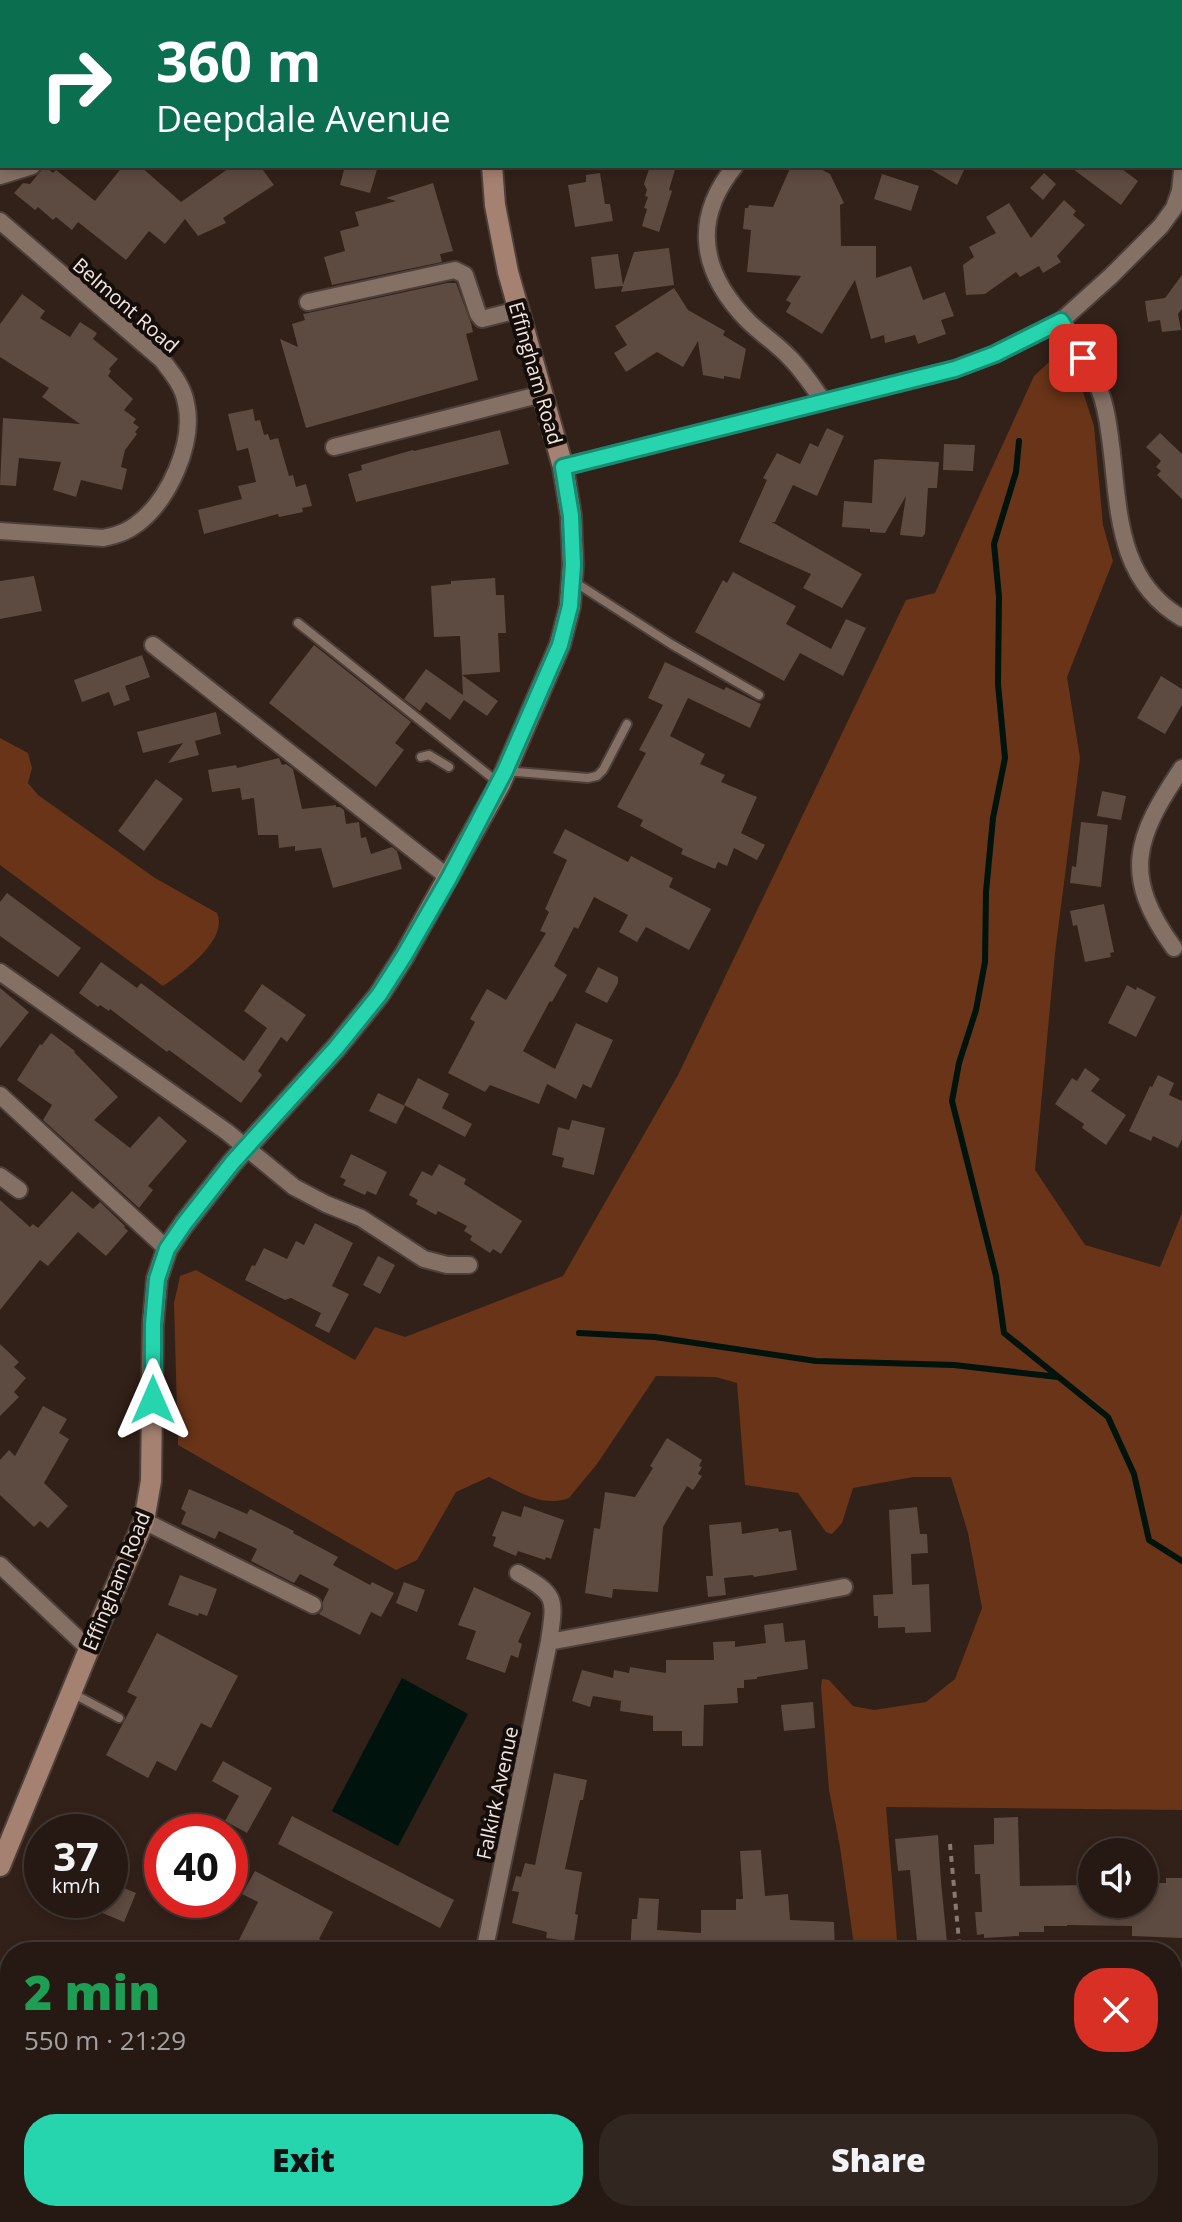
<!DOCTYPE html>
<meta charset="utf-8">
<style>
:root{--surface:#261913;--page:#322621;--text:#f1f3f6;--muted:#a4a0a0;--line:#423833;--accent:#26d5ae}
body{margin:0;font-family:"Open Sans",sans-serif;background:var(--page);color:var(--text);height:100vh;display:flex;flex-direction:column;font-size:30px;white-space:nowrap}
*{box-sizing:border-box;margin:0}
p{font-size:26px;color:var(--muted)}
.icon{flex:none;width:44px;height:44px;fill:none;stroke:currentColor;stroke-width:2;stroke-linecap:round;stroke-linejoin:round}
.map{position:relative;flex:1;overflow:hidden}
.side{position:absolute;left:0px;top:1942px;width:1182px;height:280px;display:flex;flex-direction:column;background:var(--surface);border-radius:32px 32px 0 0;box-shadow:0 4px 12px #0003,0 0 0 2px var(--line)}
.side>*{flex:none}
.banner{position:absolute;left:0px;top:0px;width:1182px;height:168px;box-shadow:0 4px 12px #0003,0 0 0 2px var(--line);background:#0b6e4f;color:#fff;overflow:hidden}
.tools{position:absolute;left:1078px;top:1838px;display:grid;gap:16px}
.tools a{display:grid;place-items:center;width:80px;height:80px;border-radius:50%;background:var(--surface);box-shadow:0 4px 12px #0003,0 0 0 2px var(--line);font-size:40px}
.speed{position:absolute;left:24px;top:1814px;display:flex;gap:16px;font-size:40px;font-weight:700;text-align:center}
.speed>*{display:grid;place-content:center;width:104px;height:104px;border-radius:50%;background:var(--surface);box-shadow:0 4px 12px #0003,0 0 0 2px var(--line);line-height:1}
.speed small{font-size:20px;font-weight:400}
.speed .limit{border:12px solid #d22;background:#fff;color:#111}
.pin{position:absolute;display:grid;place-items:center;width:68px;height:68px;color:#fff;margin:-34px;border-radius:16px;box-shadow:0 4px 12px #0006}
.me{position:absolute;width:88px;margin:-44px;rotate:0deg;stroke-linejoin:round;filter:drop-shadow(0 0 6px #0008)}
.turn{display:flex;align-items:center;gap:28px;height:168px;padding:0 24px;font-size:36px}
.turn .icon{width:104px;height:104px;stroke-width:2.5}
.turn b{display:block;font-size:56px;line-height:68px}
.round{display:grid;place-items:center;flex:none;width:84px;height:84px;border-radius:32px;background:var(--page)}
.overview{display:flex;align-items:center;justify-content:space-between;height:136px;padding:0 24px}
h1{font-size:48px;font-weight:800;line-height:60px;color:#1e9e55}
.button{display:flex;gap:16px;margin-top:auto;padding:16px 24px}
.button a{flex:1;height:92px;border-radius:32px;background:var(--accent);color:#111;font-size:32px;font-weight:800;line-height:92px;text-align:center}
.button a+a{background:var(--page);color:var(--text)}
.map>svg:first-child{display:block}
</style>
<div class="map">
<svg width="1182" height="2222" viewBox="0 0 1182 2222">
<rect width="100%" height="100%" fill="#322119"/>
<!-- green -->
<path fill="#693418" d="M1060,352L1083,392L1094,426L1103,525L1113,561L1067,677L1080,758L1055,953L1035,1170L1085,1245L1160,1267L1182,1213V1810L886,1807L898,1952H855L840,1847L829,1790L821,1687L822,1679L829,1680L853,1706L874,1710L926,1702L955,1679L982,1608L968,1533L951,1477H913L853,1488L842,1523L832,1534L826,1532L798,1493L745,1485L737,1383L716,1377L656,1376L597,1464L569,1498C541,1509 514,1488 489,1477L456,1492L417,1560L396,1570L178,1445L174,1303L180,1276L196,1270L355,1360L375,1327L405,1337L563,1276L678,1075L906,600L935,593L1034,376Z
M0,738L28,753L32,768L28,783L38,795L155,878L217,913C229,939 183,973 163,986L0,865Z"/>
<!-- water -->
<path fill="#00130c" d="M402,1678L468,1714L398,1846L332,1811Z"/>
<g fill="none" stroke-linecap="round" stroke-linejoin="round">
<!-- stream -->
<path stroke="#00130c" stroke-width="6" d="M1019,441L1016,472L994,544L999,597L998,684L1005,758L993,818L986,892L985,962L976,1010L959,1063L952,1101L996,1276L1004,1333L1108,1417L1134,1474L1149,1540L1182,1561
M579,1333L655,1337L816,1361L954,1365L1058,1377"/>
</g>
<!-- building -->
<path fill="#5d4a40" d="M45,166L53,173L56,170L95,201L123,166H140L181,202L232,166H260L274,185L223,218L226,223L198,236L185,219L165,244L149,231L126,260L78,222L72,230L56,217L53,220L38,207L35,210L14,193L23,183L30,184Z
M345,166H378L370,193L340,185Z
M650,166H676L669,190L672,191L659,232L642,226L647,209L644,208L648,197L645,196L647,190L644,184Z
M791,166H815L830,174L844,203L840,205L841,246H876V278L911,266L923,300L945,292L954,316L941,320L946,334L918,344L915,335L885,343L884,335L871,339L855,280L822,334L786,312L791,303L786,300L801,276L747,272L751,230L743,229L745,208H748L749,205L773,207Z
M925,166H966L957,185Z
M1069,166H1118L1138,181L1121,205Z
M600,173L605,204H610L613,221L575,227L568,185L586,182V175Z
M1044,173L1056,184L1043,200L1030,188Z
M882,174L919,186L911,211L874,199Z
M433,183L453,251L440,254L442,262L332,285L324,257L345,251L340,231L359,226L355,212L396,201L386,198Z
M1064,200L1076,211L1073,215L1085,225L1057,256L1061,262L1043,273L1039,266L1020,277L1016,272L985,294L966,295L963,265L974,257L969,247L996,233L986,217L1009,203L1031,238Z
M669,248L674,285L621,292L623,286L595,289L591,257L618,254L623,285L634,252Z
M1182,275V309L1178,314L1181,330L1162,332L1160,320L1148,322L1145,301L1165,298Z
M447,283H456L471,323L473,332L466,334L478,380L306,428L280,339L298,347L292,324L305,320L303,314L308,313Z
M674,288L688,310L725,331L723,335L746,349L740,379L724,376V379L703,375L698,341L683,367L657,352L626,372L614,353L627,345L615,326Z
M22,294L45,311L40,318L70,337L80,322L97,333L93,339L118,359L109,369L111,371L108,376L133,399L124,410L136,419L133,423L139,427L135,432L137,434L125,450L121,467L127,469L122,490L81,480L76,497L53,490L61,462L19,458L16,486L0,485L3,418L80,424L42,397L49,388L0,357V324Z
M253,409L255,421L260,420L264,435L268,434L270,440L278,438L289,476L293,475L296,487L306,484L312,506L302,508L303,512L279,517L278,514L204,534L198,510L242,499L238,486L256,482L248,448L237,451L228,414Z
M827,428L844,436L817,496L793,485L775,522H772L862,574L842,608L803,588L811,574L739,542L767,480L763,478L777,453L800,464L810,443L818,447Z
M500,430L509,464L356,502L348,474L362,470L361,465L413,450L414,451Z
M1160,433L1182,454V499L1157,475L1161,471L1156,467L1161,461L1146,447Z
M944,444L975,445L973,471L943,470Z
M881,459L939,462L937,488H928L925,534L922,537L900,535L906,496L885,533L870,532V529L842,527L844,501L872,503L874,460Z
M733,572L796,606L786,624L831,649L846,619L866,628L843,676L800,653L784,681L695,632L723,580L727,583Z
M34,576L42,611L0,619V581Z
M495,578L496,595H504L506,633H498L500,672L462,675L460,636L434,637L431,586L451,584V581Z
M314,645L411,722L395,743L404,750L376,787L269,703Z
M142,655L150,677L125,686L130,700L114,706L109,692L82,702L74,680Z
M665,662L724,690L726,687L761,704L750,728L688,698L670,736L705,754L700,764L725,775L721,782L757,797L741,833L765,845L757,860L734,848L727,866L718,862L715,869L681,854L683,849L640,826L643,820L617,807L646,753L639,750L663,705L648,698Z
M426,669L463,695L462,675L498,701L487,716L464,700L450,720L426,702L420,711L404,699Z
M1161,676L1182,689V705L1165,734L1137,718Z
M216,712L221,734L195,741L199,755L168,763L183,743L143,753L137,732Z
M279,758L282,765L286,764L293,769L302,809L336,805V807H340L344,810L346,824L359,822L361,838L366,837L371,854L392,847L397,851L402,869L333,888L321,848L295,851V846L279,848L278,835H258L254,798L242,800L240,788L212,792L208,770L236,765L237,768Z
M156,779L183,799L144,851L118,831Z
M1102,791L1126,796L1121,820L1097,816Z
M1081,822L1108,825L1101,887L1070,883L1072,866L1076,867Z
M565,829L628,862L631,856L673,878L669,887L711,909L689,950L646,927L637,942L619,932L628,915L594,897L578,929L574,927L554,966L567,975L552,1002L550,1001L523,1051L555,1069L576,1023L613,1040L591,1088L583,1084L576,1099L547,1084L539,1104L490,1085L485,1092L448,1073L475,1022L470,1019L487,989L506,1000L546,933L540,931L549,912L545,909L567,860L553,853Z
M7,893L81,948L58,977L0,936V902Z
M1104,904L1114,952L1110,953L1111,957L1085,962L1077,925L1073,926L1070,911Z
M101,962L137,988L141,983L244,1061L267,1028L244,1011L262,984L306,1015L287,1042L281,1037L258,1071L262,1075L241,1103L169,1050L167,1052L110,1009L109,1011L100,1005L98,1007L79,993Z
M598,967L618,977V983L607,1003L585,992Z
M1127,985L1136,990L1137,987L1156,997L1136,1037L1108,1023Z
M0,988L29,1012L0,1048Z
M51,1033L75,1051L74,1052L118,1097L94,1120L130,1148L159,1116L187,1141L148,1186L153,1190L139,1208L43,1120L52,1105L17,1080L40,1044L42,1045Z
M1085,1068L1100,1079L1091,1091L1126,1115L1106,1145L1082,1128L1084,1124L1055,1104L1072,1078L1077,1081Z
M1158,1075L1174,1083L1169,1095L1182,1101V1139L1178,1148L1153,1136L1151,1141L1129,1131L1150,1086L1152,1087Z
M418,1078L449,1094L442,1108L472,1124L465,1137L404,1105Z
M378,1093L405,1106L396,1124L369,1111Z
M572,1120L605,1128L594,1175L562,1167L564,1158L552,1155L558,1127L569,1130Z
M351,1154L387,1172L376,1195L367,1191L365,1195L343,1185L346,1180L340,1177Z
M439,1164L466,1179L464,1184L522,1221L501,1254L493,1249L490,1253L470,1240L472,1236L464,1231L467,1226L438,1211L436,1215L416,1204L418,1200L409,1195L422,1171L432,1176Z
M72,1191L93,1209L100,1202L125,1226L124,1227L128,1231L106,1256L78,1232L48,1266L40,1260L0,1310V1200L30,1227L33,1224L38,1228Z
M315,1223L353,1243L332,1286L349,1294L329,1333L315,1326L321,1313L291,1298L285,1300L245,1280L252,1265L255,1266L264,1248L287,1259L296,1241L304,1245Z
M378,1256L395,1265L380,1294L363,1285Z
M0,1344L19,1362L14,1367L26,1378L14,1392L19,1397L0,1416Z
M43,1406L67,1419L59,1433L69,1439L44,1483L68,1506L48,1528L40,1521L34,1527L0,1495V1460L9,1450L15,1456Z
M667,1438L702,1460L699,1466L702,1467L698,1474L702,1476L693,1490L687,1486L663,1527L658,1592L613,1589L612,1598L585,1593L594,1528L600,1529L605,1492L635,1497L653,1468L650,1466Z
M189,1489L247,1514L250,1509L294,1531L293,1533L338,1557L333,1565L370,1585L372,1582L394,1593L381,1617L371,1612L360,1635L319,1614L323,1609V1601L329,1589L300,1574L294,1583L276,1574L251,1561L257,1549L219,1531L215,1539L181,1524L186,1512L181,1509Z
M524,1506L564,1520L551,1559L546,1557L545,1560L518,1551L516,1556L493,1546L496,1537L492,1536L502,1511L521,1517Z
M917,1507L920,1534H927L928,1553L911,1554L912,1585L929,1584L931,1632L905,1633V1627L878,1628V1616H874L873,1595L893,1594L889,1510Z
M741,1522L742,1534L778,1528L779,1532L791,1530L797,1570L754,1577L753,1575L724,1578L726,1595L708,1597L706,1576H713L709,1525Z
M180,1575L217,1589L207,1616L199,1613L198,1616L168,1605Z
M404,1582L425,1590L417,1612L396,1603Z
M474,1587L531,1613L518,1642L522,1644L518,1658L511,1655L505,1673L466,1659L476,1631L458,1625Z
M783,1623L785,1642L805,1640L808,1669L757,1677V1679L744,1680V1688H737L738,1703L704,1705L703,1746H682V1731H653V1716L620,1711L621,1701L593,1696L590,1707L572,1701L582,1670L613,1678L614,1670L629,1673L630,1667L666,1673V1660H714L713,1642L735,1641V1647L766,1643L764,1625Z
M157,1633L238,1676L211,1728L201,1723L176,1771L157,1761L148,1778L106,1755L137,1697L127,1692Z
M813,1702L815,1728L784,1731L781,1705Z
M223,1761L272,1788L247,1833L225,1821L239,1796L212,1781Z
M554,1773L587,1780L583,1800H580L565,1869L582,1872L575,1914L578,1915L574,1942L546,1938L547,1932L512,1923L519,1892L512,1891L516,1876L521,1877L525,1863L535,1865Z
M292,1816L454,1900L440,1928L278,1844Z
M1018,1817L1020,1886L1092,1885V1904H1151L1152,1883H1166V1878H1182V1938L1132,1936V1926L1067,1925V1926H1044V1932H1019V1936L984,1938V1934L977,1935L975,1912H982L980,1874H975L974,1845L994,1844V1818Z
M938,1835L941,1882L948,1952H930L929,1940L917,1941L910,1870L898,1871L895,1839Z
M761,1850L765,1896L788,1894L790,1920L834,1922L835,1952H630L632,1919H637L639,1898L659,1899L657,1930L701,1933V1910H736V1899H743L740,1851Z
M255,1871L333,1912L319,1939L342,1952H233L258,1902L242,1894Z
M110,1882L136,1893L124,1922L71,1900H110Z"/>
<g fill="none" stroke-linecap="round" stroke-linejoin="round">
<!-- lane casing -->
<g stroke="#4d3f39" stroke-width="12">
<path id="lane" d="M460,0L462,2
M573,581L671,644L759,695
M298,623L500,784
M421,757L429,755L449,767
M506,771L588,778L597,776L603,770L627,724
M72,1693L119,1718"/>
</g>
<!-- street casing -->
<g stroke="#4d3f39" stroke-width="20">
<path id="street" d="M1117,0L1118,2
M0,78H2
M1180,111L1182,124
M735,166C691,220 701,273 748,321C761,334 777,344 790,358C803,371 813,387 824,402
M0,176L32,166
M0,221L162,360C172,373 183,386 186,403C195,443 169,500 137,524C127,532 115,536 103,538L0,531
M308,302L455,270L465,275L478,314L482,319L518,310
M1061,321C1077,348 1098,377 1105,408C1122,482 1105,574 1182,618
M334,447L542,394
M563,467L955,369L995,354L1061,321L1111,276L1161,226L1174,208L1180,191L1182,171
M153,645L449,878
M1174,948C1121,875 1135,838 1182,768
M0,972L227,1132L294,1187L326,1204L361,1218L424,1259L447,1265H469
M0,1095L167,1249
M0,1176L19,1190
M144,1521L313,1605
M0,1565L89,1649
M549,1642L844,1587
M484,1952L549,1642C555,1599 558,1595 518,1573
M1172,2002L1182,2005
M0,2161L10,2164
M977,2212L978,2222
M84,2222L90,2212"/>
</g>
<!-- secondary casing -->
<g stroke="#4d3f39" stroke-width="24">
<path id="secondary" d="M523,2L524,0
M0,1866L89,1649L144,1521L151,1481L153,1324L157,1279L167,1249L184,1224L232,1163L336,1048L379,995L404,956L500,784L560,645L570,606L573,565L571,516L563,467L508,272L495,205L492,166"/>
</g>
<!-- path -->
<path stroke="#877871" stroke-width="4" stroke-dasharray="6 6" stroke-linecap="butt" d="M950,1844L960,1952"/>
<!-- lane -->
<use href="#lane" stroke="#857066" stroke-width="8"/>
<!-- street -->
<use href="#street" stroke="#857066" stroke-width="16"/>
<!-- secondary -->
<use href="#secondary" stroke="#a48170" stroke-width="20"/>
</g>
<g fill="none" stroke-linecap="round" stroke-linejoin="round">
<!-- route casing -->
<g stroke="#198a71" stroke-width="20">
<path id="route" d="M153,1400V1324L157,1279L167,1249L184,1224L232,1163L336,1048L379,995L404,956L449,878L505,771L560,645L570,606L573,565L571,516L563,467L955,369L995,354L1061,321L1083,358"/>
</g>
<!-- route -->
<use href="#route" stroke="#26d5ae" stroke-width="14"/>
</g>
<g text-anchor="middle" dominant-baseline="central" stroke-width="8" stroke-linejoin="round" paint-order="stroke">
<!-- street labels -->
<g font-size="20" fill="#f2e6e1" stroke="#140d09">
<text transform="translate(126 305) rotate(41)">Belmont Road</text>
<text transform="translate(536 373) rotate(74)">Effingham Road</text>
<text transform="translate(116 1581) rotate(-68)">Effingham Road</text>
<text transform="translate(497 1793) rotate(-78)">Falkirk Avenue</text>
</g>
</g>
</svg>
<div class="tools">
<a><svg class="icon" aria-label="sound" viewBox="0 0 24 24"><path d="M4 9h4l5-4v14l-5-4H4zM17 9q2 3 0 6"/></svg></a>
</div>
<div class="speed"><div>37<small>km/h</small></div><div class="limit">40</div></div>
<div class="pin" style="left:1083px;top:358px;background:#d93025"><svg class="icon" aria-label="arrive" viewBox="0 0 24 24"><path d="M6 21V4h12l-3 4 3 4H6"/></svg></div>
<svg class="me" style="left:153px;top:1400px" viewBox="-20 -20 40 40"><path d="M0-17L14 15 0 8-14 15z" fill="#26d5ae" stroke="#fff" stroke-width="4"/></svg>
<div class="banner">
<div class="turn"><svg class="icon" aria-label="right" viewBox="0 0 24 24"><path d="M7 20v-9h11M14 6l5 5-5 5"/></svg><div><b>360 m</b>Deepdale Avenue</div></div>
</div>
<section class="side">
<div class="overview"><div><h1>2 min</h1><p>550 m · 21:29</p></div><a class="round" style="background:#d93025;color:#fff"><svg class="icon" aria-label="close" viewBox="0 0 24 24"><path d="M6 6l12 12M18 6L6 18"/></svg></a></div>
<div class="button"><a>Exit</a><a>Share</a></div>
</section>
</div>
